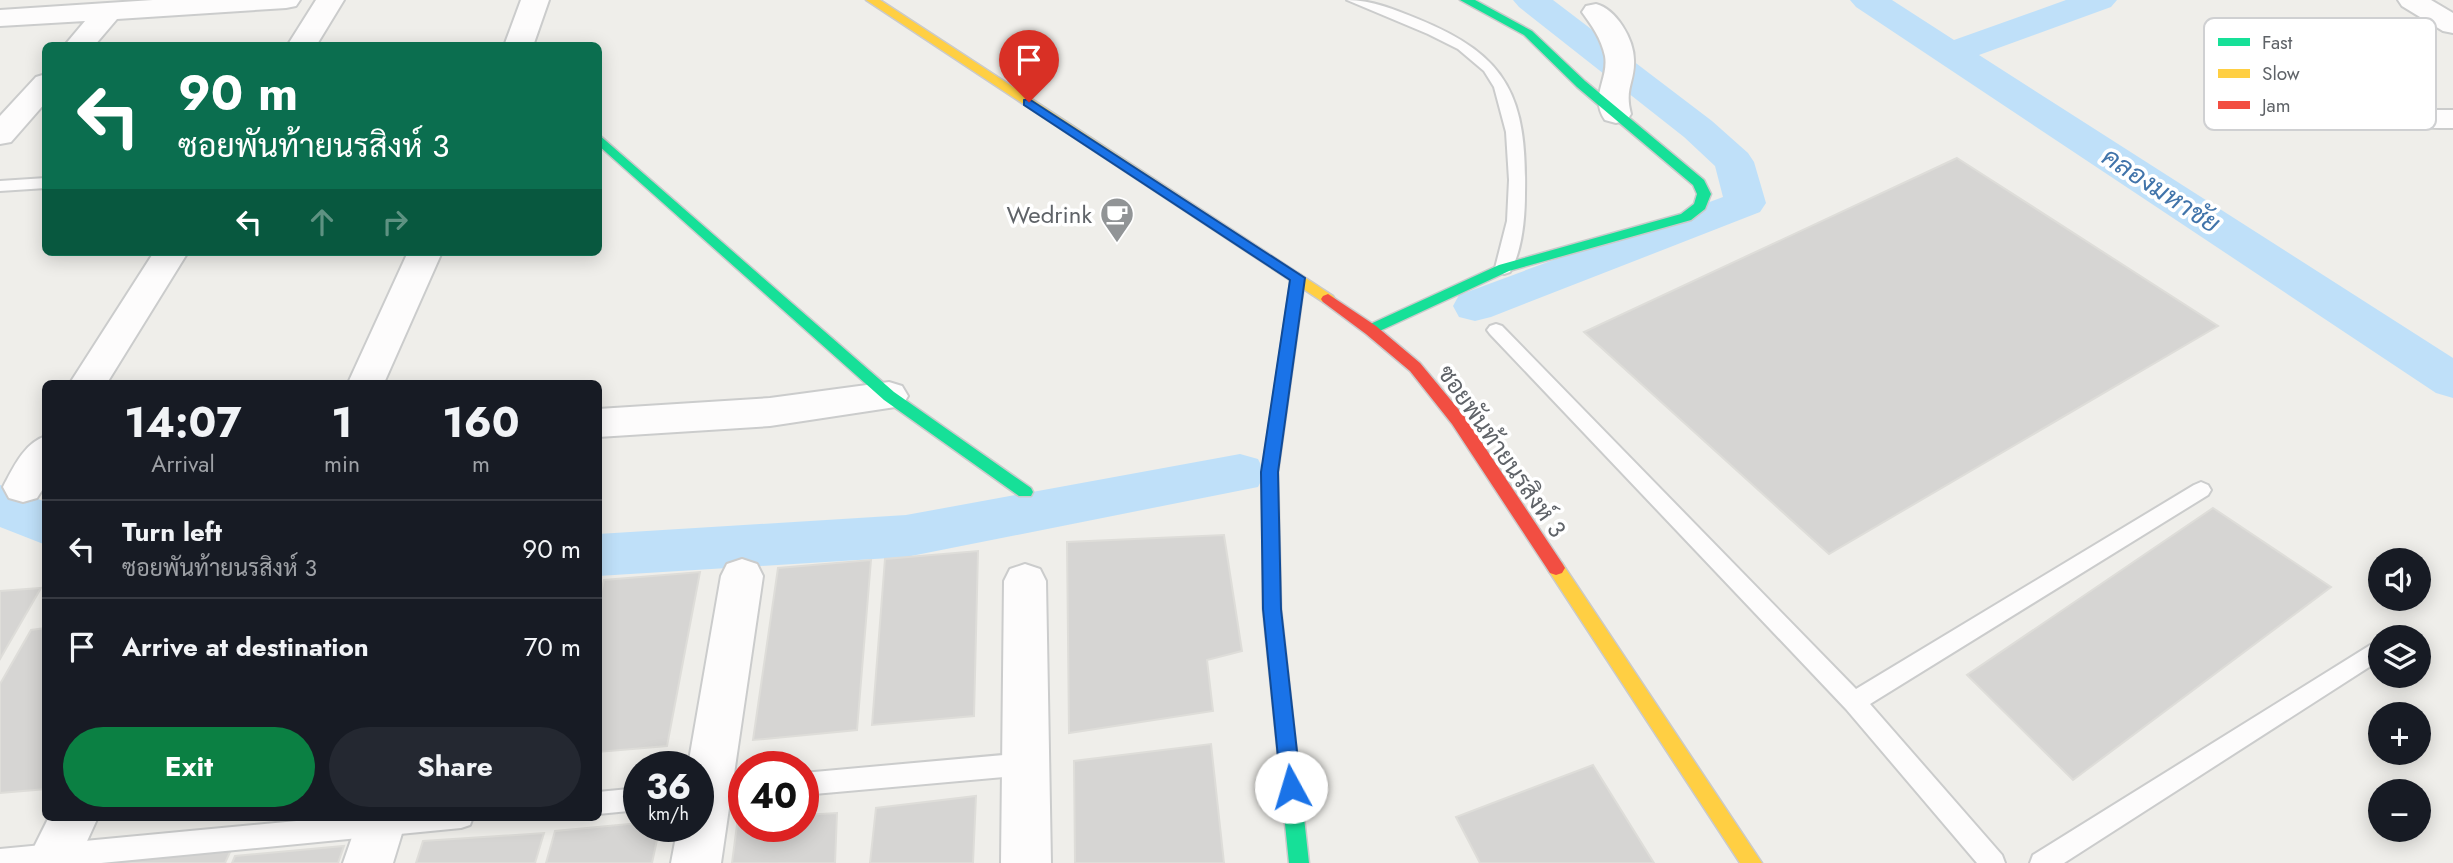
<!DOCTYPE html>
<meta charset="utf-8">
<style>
:root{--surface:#171b24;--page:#242831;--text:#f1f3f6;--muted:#9ea1a6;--line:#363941;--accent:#0b8043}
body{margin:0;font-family:Jost,Sarabun,sans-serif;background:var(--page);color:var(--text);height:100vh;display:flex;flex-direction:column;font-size:26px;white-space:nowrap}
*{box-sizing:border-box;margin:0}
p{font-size:23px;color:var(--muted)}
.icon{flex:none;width:38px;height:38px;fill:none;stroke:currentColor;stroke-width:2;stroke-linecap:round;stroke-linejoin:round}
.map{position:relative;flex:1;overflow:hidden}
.details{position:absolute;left:42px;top:380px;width:560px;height:441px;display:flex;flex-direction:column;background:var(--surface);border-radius:10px;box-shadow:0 4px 18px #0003}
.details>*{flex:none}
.top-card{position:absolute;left:42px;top:42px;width:560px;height:214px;border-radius:10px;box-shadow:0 4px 18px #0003;background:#0b6e4f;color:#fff;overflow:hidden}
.buttons{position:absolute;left:2368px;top:548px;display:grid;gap:14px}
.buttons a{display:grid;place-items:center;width:63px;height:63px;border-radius:50%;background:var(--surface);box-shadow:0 4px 18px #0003;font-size:35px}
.speed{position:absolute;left:623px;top:751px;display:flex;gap:14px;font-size:35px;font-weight:700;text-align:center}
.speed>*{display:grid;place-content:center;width:91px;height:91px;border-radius:50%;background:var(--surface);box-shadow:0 4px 18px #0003;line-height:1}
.speed small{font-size:18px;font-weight:400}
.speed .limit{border:10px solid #d22;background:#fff;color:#111}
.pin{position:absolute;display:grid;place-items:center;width:60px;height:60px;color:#fff;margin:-72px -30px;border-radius:50% 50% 50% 0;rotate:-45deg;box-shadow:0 0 7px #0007}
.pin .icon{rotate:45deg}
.me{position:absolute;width:77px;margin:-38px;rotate:354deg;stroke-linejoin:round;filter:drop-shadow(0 0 5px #0008)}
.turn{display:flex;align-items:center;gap:24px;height:147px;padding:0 21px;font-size:32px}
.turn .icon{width:91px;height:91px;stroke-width:2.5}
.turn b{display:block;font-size:49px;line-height:60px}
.lanes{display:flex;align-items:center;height:66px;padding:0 21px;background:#0003;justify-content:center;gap:35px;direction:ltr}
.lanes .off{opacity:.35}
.eta{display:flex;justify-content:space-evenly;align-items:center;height:119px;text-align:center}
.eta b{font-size:42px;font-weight:700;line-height:49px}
.cta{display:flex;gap:14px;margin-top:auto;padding:14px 21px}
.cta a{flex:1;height:80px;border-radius:42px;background:var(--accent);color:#fff;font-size:28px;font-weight:700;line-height:80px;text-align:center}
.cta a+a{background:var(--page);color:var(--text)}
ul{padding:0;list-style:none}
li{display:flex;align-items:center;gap:21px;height:98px;padding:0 21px;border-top:2px solid var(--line)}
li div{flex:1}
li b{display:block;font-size:26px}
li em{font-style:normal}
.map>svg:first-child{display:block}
</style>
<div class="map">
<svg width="2453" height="863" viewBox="0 0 2453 863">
<rect width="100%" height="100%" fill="#efeeea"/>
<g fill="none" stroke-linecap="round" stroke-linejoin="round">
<!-- canal -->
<path fill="#bfe0f9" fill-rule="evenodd" d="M1513,0H1553L1712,121L1748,153L1754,162L1766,203L1760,212L1491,317L1475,321L1459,317L1453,306L1459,295L1723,197L1715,166L1684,137L1519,7Z
M1850,0H1892L1954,40L2066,0H2117L2111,7L1979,55L2453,358V398L2436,393L1856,7Z
M1240,454L1258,459L1265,473L1258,487L906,557L598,576V534L906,515Z
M0,485L46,502V545L0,527Z"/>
</g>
<!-- building -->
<path fill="#d6d5d3" stroke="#deddd9" stroke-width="2" d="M1957,158L2218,326L1829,554L1584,332Z
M2213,508L2331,587L2073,780L1967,675Z
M1224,535L1242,651L1207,660L1213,711L1069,733L1067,542Z
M978,551L974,716L872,725L885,559Z
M871,560L857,730L753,740L778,568Z
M700,572L667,746L598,752V604L604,580Z
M41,588L0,659V591Z
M46,628V789L0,793V684L31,630Z
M1211,744L1224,863H1075L1074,761Z
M1593,765L1654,863H1480L1456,817Z
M976,796L973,863H870L876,808Z
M837,813L835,863H732L738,817H744V826H803V815Z
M639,823V826H660L652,863H546L555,831Z
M544,833L535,863H416L423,841Z
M344,846L338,863H232L235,856Z
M231,850L225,863H116L117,861Z"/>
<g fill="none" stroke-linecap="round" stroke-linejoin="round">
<!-- lane casing -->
<g stroke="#cbcccc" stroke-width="4">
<path id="lane" d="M1347,0C1373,0 1395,10 1418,19C1509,56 1527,98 1525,194C1525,218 1522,251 1510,272L1504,274L1495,268L1507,221L1509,180L1506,132L1494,87L1484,71L1458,49L1428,34Z
M46,178V188L0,191V181Z
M1496,324L1502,326L1856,689L2194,485L2201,482L2208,485L2211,490L2208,495L1870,704L2002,855L2005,863H1977L1846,709L1490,334L1487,330L1490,326Z
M2380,639V660L2064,863H2030L2033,855Z
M1025,753L1033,756L1037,764L1033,772L1025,775L803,795V773Z
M744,778V800L706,803L698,800V784Z
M639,788V810L598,814V792Z
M339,817H473L470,825L461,828L101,863H0V849Z"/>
</g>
<!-- street casing -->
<g stroke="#cbcccc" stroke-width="4">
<path id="street" d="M153,0H300L296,6L286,8L117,19L94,46H64L85,21L0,26V10Z
M316,0H344L316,46H287Z
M521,0H549L533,46H504Z
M2398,0H2431L2453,13V33L2443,31L2402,6Z
M1596,4C1616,9 1634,39 1634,60C1635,82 1624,88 1631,114L1627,120L1616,123L1605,120C1589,97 1609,79 1605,56C1601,38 1592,26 1582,12L1586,6Z
M46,74V102L11,142L0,144V116L36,77Z
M2318,87L2384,106L2416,110H2453V128C2422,129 2321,122 2303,96L2307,90Z
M154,252H188L107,383H70Z
M408,252H442L384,383H348Z
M889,382L902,386L908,396L902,406L770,426L598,437V409L770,398Z
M46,436V484L37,498L23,502L9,498L3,487C13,468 24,443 46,436Z
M742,559L757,564L763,576L721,863H671L678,826H698V766H688L721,576L727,564Z
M1025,564L1040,569L1046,581L1051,863H1001L1004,581L1010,569Z
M49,817H98L77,863H26Z
M359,817H407L393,863H343Z"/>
</g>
<!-- fast casing -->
<g stroke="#cacacb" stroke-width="3">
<path id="fast" d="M1460,0H1475L1532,31L1585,81L1704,180L1711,194L1705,209L1691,220L1509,271L1371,335L1364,330L1366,326L1499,265L1681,214L1694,204L1697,194L1693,185L1577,87L1524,35Z
M598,134L894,392L1031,488L1033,492L1031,496H1019L884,400L598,145Z
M1298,273L1305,278L1278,472L1281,609L1309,863H1289L1263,609L1262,472L1291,278Z"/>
</g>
<!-- slow casing -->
<g stroke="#cacacb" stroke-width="3">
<path id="slow" d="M866,0H880L1333,296L1335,299L1333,302H1323Z
M1556,561L1562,563L1762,863H1740L1550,573L1547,568L1550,563Z"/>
</g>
<!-- jam casing -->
<g stroke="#cacacb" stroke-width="3">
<path id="jam" d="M1328,294L1376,326L1420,363L1464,416L1562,563L1565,568L1562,573L1556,575L1550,573L1452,424L1410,371L1366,334L1323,302L1321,299L1323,296Z"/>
</g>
<!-- lane -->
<use href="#lane" fill="#fdfcfc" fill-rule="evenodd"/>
<!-- street -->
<use href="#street" fill="#fdfcfc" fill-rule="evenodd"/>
<!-- fast -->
<use href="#fast" fill="#16e098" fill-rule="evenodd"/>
<!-- slow -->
<use href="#slow" fill="#ffcf43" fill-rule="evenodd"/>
<!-- jam -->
<use href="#jam" fill="#f24e42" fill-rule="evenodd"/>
</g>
<!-- route -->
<path fill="#1a73e8" stroke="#114b97" stroke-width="2" d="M1029,99L1305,278L1278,472L1281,609L1301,787L1298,793L1291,796L1284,793L1281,787L1263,609L1261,472L1290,280L1024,105V100Z"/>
<!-- icons -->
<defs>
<g id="cafe-pin" transform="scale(1.75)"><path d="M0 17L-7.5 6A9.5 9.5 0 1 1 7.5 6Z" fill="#919496" stroke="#fff"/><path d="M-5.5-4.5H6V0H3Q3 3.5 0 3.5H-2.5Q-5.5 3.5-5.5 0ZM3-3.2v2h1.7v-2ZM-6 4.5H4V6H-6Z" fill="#fff"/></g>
</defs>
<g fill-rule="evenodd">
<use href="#cafe-pin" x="1117" y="214"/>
</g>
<g text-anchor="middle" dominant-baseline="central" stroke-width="7" stroke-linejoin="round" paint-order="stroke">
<!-- poi labels -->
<g font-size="24" fill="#5f6368" stroke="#fff" text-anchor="end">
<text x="1092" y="214">Wedrink</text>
</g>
<!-- street labels -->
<g font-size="24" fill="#5f6368" stroke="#fff">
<text transform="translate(1502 451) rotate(55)">ซอยพันท้ายนรสิงห์ 3</text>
</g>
<!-- water labels -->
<g font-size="26" font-style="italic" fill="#4174aa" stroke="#fff">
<text transform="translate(2161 190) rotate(33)">คลองมหาชัย</text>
</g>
</g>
<!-- legend -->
<rect x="2204" y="18" width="232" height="112" rx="10" fill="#fff" stroke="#cfd0d2" stroke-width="2"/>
<rect x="2218" y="38" width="32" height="8" fill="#16e098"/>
<rect x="2218" y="69" width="32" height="9" fill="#ffcf43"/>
<rect x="2218" y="101" width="32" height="8" fill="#f24e42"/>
<g font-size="19" fill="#5f6368">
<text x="2262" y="49">Fast</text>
<text x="2262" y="80">Slow</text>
<text x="2262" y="112">Jam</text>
</g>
</svg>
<div class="buttons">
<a><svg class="icon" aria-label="sound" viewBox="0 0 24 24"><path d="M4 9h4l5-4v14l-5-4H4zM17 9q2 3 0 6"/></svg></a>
<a><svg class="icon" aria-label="layers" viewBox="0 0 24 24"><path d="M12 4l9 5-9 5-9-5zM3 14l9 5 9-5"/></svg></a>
<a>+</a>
<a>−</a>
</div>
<div class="speed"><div>36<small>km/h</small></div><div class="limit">40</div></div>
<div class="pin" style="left:1029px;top:102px;background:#d93025"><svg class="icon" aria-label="arrive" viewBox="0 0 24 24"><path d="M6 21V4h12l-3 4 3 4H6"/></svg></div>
<svg class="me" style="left:1291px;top:787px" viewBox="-20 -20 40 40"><circle r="19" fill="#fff"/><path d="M0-13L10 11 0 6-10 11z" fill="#1a73e8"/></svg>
<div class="top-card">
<div class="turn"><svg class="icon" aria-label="left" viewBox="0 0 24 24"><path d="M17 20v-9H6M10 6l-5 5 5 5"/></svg><div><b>90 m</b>ซอยพันท้ายนรสิงห์ 3</div></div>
<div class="lanes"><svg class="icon" aria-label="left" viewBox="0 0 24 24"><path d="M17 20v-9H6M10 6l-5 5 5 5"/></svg><svg class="icon off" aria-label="ahead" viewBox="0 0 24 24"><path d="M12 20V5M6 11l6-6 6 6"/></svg><svg class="icon off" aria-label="right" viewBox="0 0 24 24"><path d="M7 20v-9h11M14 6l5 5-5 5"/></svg></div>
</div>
<section class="details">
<div class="eta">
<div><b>14:07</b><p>Arrival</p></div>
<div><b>1</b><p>min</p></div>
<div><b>160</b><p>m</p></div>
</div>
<ul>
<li><svg class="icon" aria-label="left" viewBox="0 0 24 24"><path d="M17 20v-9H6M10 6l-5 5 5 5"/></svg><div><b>Turn left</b><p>ซอยพันท้ายนรสิงห์ 3</p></div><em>90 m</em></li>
<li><svg class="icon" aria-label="arrive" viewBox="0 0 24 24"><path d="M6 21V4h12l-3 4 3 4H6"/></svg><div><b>Arrive at destination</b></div><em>70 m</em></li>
</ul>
<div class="cta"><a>Exit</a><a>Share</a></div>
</section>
</div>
